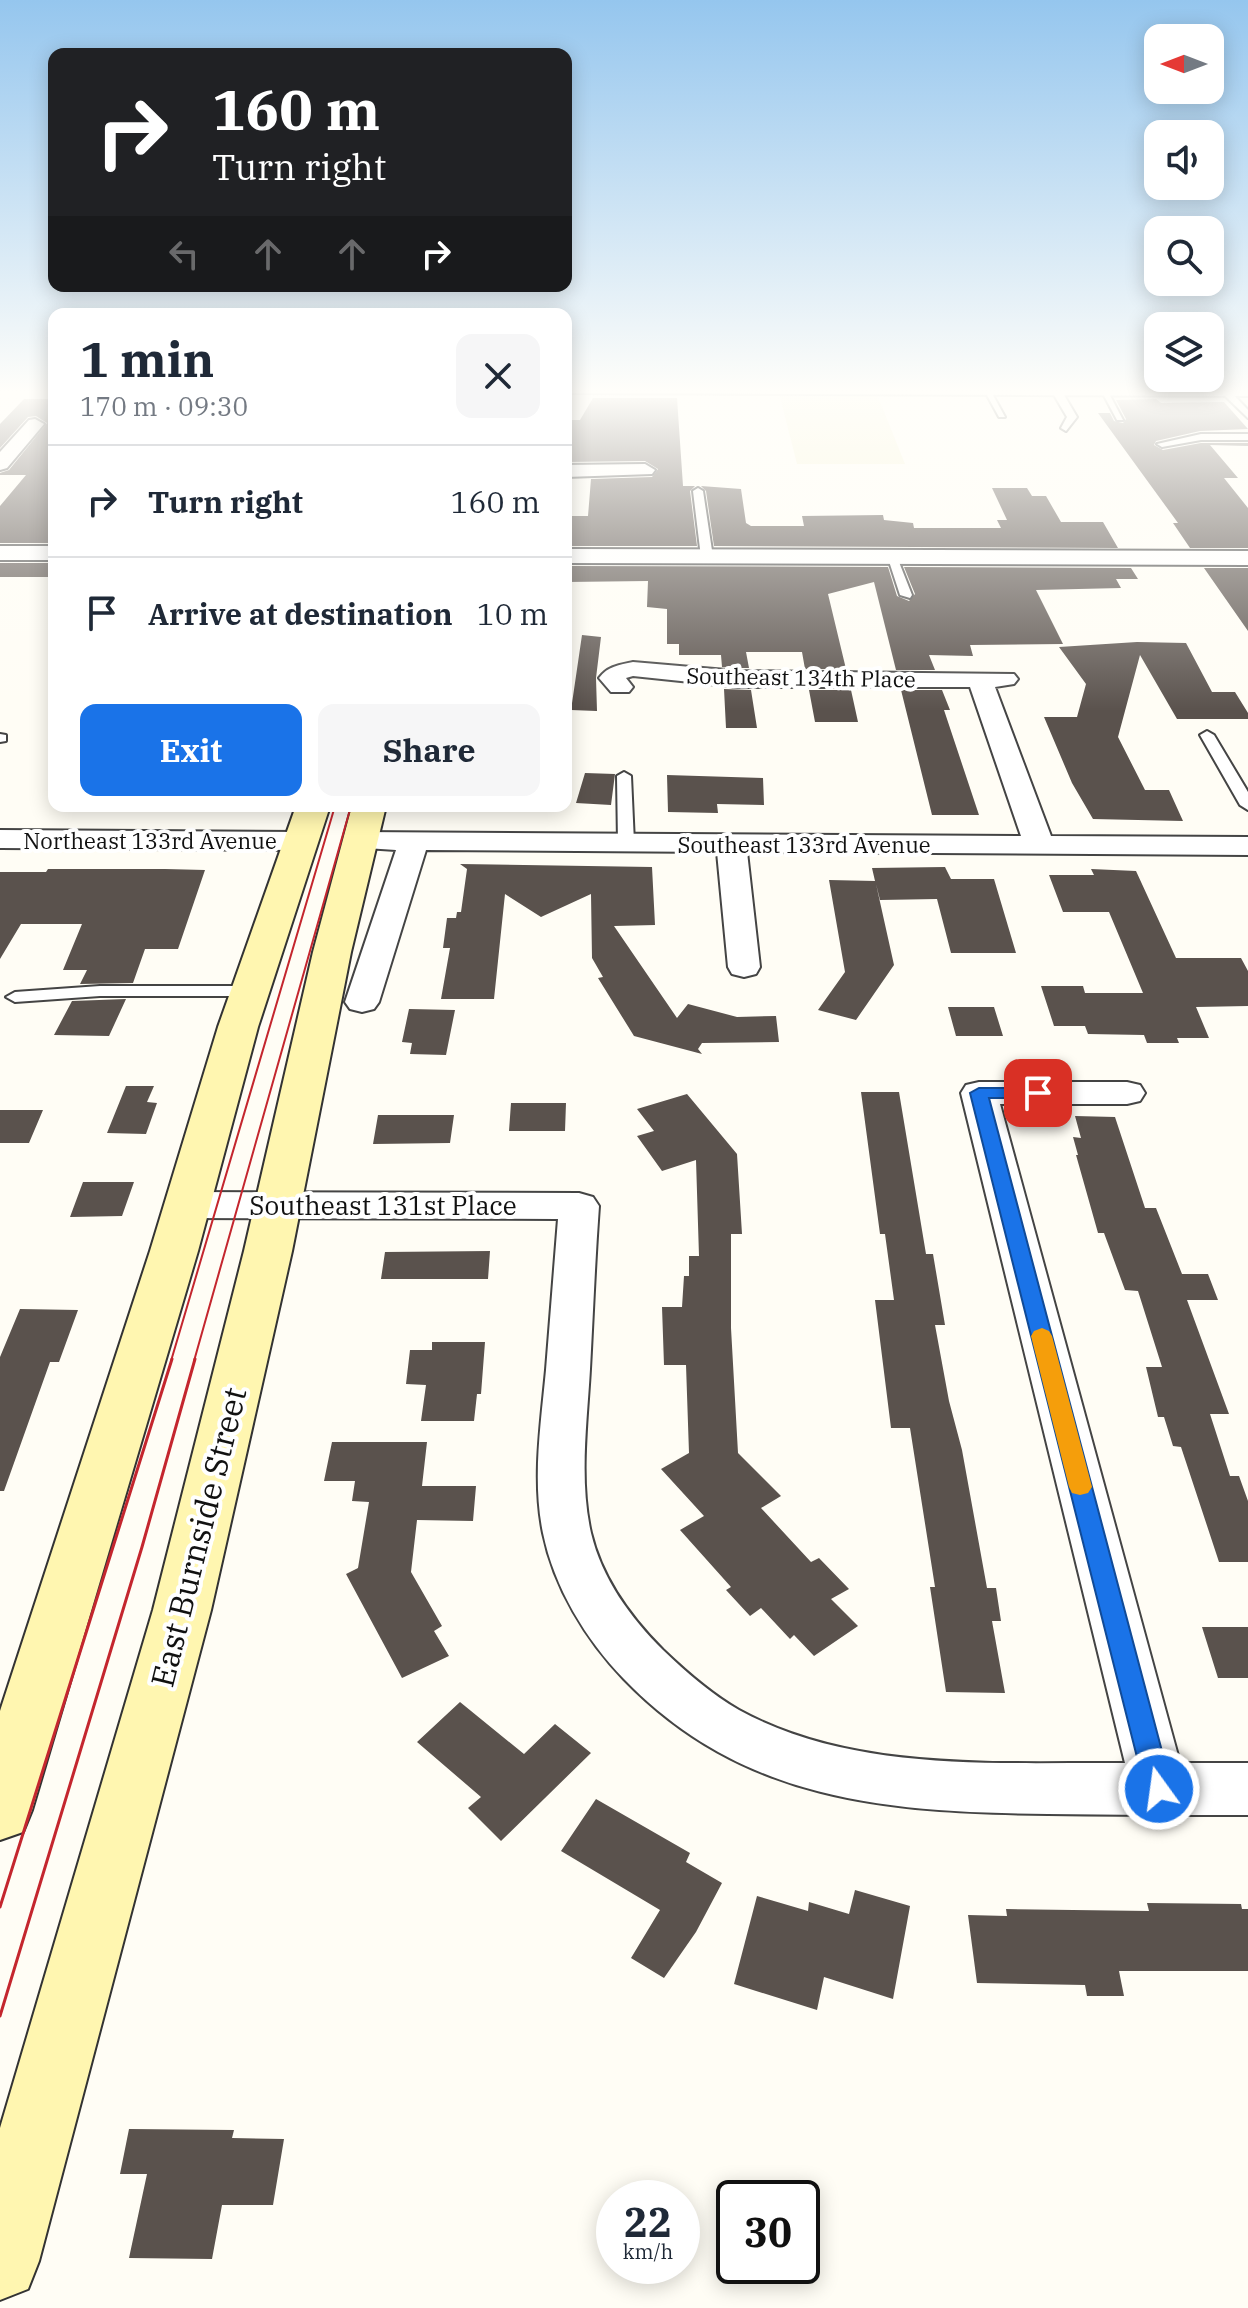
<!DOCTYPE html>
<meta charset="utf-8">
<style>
:root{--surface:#fff;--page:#f6f6f7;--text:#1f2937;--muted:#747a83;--line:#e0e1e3;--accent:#1a73e8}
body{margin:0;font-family:"IBM Plex Serif",serif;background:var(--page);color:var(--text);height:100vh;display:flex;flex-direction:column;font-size:30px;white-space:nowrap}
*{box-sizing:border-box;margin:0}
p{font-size:26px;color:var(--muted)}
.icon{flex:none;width:44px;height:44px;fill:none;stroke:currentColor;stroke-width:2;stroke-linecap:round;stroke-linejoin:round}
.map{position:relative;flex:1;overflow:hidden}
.details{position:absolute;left:48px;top:308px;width:524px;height:504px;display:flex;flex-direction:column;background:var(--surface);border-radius:16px;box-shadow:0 4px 20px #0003}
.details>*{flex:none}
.hud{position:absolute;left:48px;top:48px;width:524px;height:244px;border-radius:16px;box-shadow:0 4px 20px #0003;background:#202124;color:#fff;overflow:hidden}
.needle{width:52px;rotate:270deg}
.buttons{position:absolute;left:1144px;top:24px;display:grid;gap:16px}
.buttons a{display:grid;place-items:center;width:80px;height:80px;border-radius:16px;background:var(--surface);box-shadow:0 4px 20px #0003;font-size:40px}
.speed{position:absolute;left:596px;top:2180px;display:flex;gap:16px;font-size:40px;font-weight:700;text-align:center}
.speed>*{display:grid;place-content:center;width:104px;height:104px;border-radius:50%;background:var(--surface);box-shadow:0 4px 20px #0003;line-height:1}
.speed small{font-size:20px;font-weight:400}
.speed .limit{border:4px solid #111;border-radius:12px;background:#fff;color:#111}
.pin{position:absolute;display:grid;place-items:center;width:68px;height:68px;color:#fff;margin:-34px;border-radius:16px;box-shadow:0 4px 12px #0006}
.me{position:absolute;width:88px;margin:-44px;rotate:346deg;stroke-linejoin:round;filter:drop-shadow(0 0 6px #0008)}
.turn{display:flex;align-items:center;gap:28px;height:168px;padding:0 32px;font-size:36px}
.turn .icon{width:104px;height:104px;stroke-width:2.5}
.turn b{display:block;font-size:56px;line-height:68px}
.lanes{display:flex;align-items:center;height:76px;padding:0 32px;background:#0003;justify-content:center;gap:40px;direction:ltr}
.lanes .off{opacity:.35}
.round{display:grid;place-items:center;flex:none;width:84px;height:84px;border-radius:16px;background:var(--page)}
.summary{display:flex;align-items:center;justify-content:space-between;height:136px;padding:0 32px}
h1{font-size:48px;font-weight:700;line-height:60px}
.action{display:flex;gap:16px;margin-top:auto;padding:16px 32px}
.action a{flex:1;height:92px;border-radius:16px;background:var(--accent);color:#fff;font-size:32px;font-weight:700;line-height:92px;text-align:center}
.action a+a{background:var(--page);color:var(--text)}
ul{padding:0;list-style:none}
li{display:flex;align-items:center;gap:24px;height:112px;padding:0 32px;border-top:2px solid var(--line)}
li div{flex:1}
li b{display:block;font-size:30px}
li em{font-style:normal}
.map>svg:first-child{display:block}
</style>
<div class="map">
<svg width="1248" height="2308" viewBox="0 0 1248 2308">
<rect width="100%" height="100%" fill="#fffdf5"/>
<!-- farmland -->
<path fill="#f6f3d4" d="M779,393L877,394L905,464H797Z"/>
<!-- building -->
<path fill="#5a524d" d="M593,398H677L683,486H695L690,491L697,546H566V516H588L591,479L652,477L658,469L645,461L566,462V420H580Z
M24,399H54V543H0V506L26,475H0V473L9,470L47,423L36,416L28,417L0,448V424Z
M1156,399L1161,403L1224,402L1248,429L1200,431L1156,441L1154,445L1163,450L1201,443H1248V446L1210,445L1238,478H1224L1248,508V548H1190L1173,523H1178L1098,413H1110L1114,421L1123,423L1126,419L1116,400Z
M701,486L741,489L746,523L751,526H804L802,516L883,515L884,520L913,523L914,528H1001L997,520H1007L992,488H1027L1032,496H1046L1061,522H1103L1118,548L714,546L706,491Z
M0,563H54V577H0Z
M566,566L888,567L897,596L909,601L915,594L904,567L1131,568L1138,579H1116L1121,588L1036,590L1063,644L970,645L973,656L929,655L935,670H896L874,582L828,594L846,669H805L802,652H746L749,668H738L722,667L721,655H679V644H667V609L647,607L648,581L566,582Z
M1204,568H1248V631Z
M582,635L601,637L596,678L597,711L571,710Z
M1137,642L1186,643L1212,692H1235L1248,713V719H1177L1140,655L1118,737L1145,790H1169L1183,821L1093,819L1072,783L1044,717H1077L1086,684L1059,647Z
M724,689L751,690L757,728H726Z
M809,690H851L858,722H815Z
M901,690H942L950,710H944L979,815H932Z
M585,773L615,774L611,805L576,803Z
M667,775L763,778L764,805L717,804L718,813L668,812Z
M460,864L652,867L655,925L614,926L677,1018L688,1004L737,1017L776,1016L779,1042L702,1043L698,1049L702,1054L634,1036L598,978L603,977L592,958L591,894L541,917L505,894L494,999H441L450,948H443L447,918H456L457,912H461L467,869Z
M945,867L951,879H994L1016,953H951L937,899L880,900L876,884L894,965L856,1020L818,1010L845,972L829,880L875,881L872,868Z
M48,869H165L205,870L178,949H145L133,983L80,984L87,970H63L82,924H21L0,959V872H46Z
M1091,869L1136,871L1176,958H1241L1248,971V1006L1196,1007L1209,1038H1177L1179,1043H1147L1144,1035L1088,1034L1085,1026H1054L1041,986H1083L1085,993H1143L1109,912H1063L1049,875H1094Z
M126,999L109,1036L54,1035L72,1001Z
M948,1007H994L1003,1036H956Z
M409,1009L455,1010L446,1055L410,1054L412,1043L402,1042Z
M126,1086H154L147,1102L157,1103L146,1134L107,1133Z
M861,1092H899L926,1254H933L945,1325H935L949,1401L962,1450L987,1588H996L1001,1621H992L1005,1693L946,1692L930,1587H935L910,1428H891L875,1300H894L885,1234H880Z
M687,1094L737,1154L742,1234H731V1328L738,1453L781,1496L761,1508L811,1562L819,1558L849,1589L831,1599L858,1626L814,1656L794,1635L790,1639L761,1608L750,1616L726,1590L731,1587L680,1530L704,1516L661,1469L689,1453L686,1365H664L662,1307H682L684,1276H689V1256H699L696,1160L662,1171L637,1136L654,1131L637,1109Z
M511,1103H566L565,1131H509Z
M0,1110H43L29,1143H0Z
M378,1115H454L450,1143L373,1144Z
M1075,1116L1115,1117L1145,1208H1156L1182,1274H1208L1218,1300H1187L1229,1414H1210L1230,1476H1239L1248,1501V1562H1219L1181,1447L1173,1446L1164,1417H1158L1146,1367H1162L1138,1291L1125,1290L1104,1233H1098L1076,1155H1078L1073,1137L1081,1138Z
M83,1182H134L122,1216L70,1217Z
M490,1251L488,1279H381L385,1252Z
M20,1309L78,1310L59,1362H50L4,1491H0V1357Z
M432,1342H485L481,1394H477L474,1421H421L426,1385L406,1384L410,1350H432Z
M332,1442H427L422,1486H476L473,1521L417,1520L411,1572L442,1626L434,1631L449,1656L402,1678L346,1574L358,1568L369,1502L352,1501L355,1481H324Z
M1202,1627H1248V1678H1218Z
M460,1702L524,1754L555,1724L591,1753L501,1841L468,1808L481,1797L417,1742Z
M596,1799L690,1853L686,1862L722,1883L696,1932L664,1978L631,1958L660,1910L561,1851Z
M855,1890L910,1906L893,1999L824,1977L817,2010L734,1984L757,1896L808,1911L809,1902L849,1914Z
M1147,1903L1241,1904L1242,1909H1248V1971H1119L1124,1996H1087L1085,1985L977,1983L968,1915L1007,1916L1006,1909L1149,1911Z
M129,2129L234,2130L232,2138L284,2139L273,2205H222L212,2259L129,2258L147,2174H120Z"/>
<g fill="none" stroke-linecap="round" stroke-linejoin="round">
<!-- lane casing -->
<g stroke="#444" stroke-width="4">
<path id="lane" d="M983,388H989L1005,417H999Z
M1059,388L1067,390L1064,395L1077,417L1066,431L1061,428L1067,417L1054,395Z
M1100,388H1106L1123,420H1117Z
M1221,388H1227L1248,410V418L1221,392Z
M1201,434H1248V440H1201L1162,447L1157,444Z
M698,488L703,491L713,557L707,560L701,557L693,491Z
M887,555L897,557L912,595L910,598L900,595Z
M1207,731L1214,735L1248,792V810L1240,805L1200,735Z
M0,734L6,735V741L0,742Z
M624,772L631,776L634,843L626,848L618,843L617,776Z
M100,986H249L258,991L249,996H100L15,1002L6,997L15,992Z"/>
</g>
<!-- street casing -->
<g stroke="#444" stroke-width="4">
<path id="street" d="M566,388H1248V396L566,393Z
M35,419L44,424L7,468L0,470V452L29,420Z
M645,464L655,470L652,474L566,477V465Z
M0,546H54V560H0Z
M566,549L1248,551V565L566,563Z
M633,662L738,671L1014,674L1018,679L1014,684L995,687L1051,836L1248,837V855L747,852L760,967L756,974L744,977L732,974L728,967L717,852L426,850L379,1002L374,1009L362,1012L350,1009L345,1002L396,850L350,847L345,841L350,835L360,832L1021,836L970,687H738L633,676L626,678L633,687L629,692H611L599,678C608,666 619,665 633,662Z
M0,830L300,832L310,835L315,841L310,847L300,850L0,848Z
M979,1082H1127L1140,1085L1145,1093L1140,1101L1127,1104H1000L1180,1763H1248V1815C1181,1815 1115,1815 1048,1814C887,1812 743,1802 624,1679C586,1640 554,1587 543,1533C532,1480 541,1423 546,1370C550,1320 554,1269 558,1219L186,1218L172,1214L166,1205L172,1196L186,1192L579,1193L593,1197L599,1206C595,1260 593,1315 590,1369C587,1423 579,1480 591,1533C602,1579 630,1617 663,1650C686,1672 711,1694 739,1710C854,1773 998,1762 1125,1763L961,1093L966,1085Z"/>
</g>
<!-- secondary casing -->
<g stroke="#333" stroke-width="4">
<path id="secondary" d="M296,806H330L258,1027L198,1251L32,1810L23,1832L0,1840V1711L150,1251L218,1027Z
M352,806H386L351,952L292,1251L211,1610L39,2261L28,2289L0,2300V2128L153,1610L244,1251L313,952Z"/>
</g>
<!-- lane -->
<use href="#lane" fill="#fff" fill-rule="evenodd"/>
<!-- street -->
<use href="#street" fill="#fff" fill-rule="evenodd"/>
<!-- secondary -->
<use href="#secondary" fill="#fff6b0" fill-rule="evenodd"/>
<!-- tram-far1 -->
<path stroke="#c4262e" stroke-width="2" d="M171,1361L335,806
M194,1361L351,806"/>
<!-- tram -->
<path stroke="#c4262e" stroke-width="3" d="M0,1907L172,1359
M0,2016L142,1547L195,1359"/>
</g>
<!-- sky -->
<linearGradient id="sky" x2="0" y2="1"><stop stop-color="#95c6ee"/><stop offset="0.55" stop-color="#fffefa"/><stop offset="1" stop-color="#fffefa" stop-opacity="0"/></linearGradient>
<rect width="1248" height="711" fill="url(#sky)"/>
<!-- route -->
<path fill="#1a73e8" stroke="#114b97" stroke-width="2" d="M979,1088H1038L1047,1093L1038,1098H989L1172,1789L1168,1798L1159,1801L1149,1798L1145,1789L970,1093Z"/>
<!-- slow -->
<path fill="#f59e0b" d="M1042,1328L1049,1331L1052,1336L1092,1487L1088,1493L1080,1495L1072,1493L1069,1487L1031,1336L1034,1331Z"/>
<g text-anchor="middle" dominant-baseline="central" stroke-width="8" stroke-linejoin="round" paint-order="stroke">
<!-- far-street labels -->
<g font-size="22" fill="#111" stroke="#fff">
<text transform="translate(801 677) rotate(1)">Southeast 134th Place</text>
<text x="150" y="840">Northeast 133rd Avenue</text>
<text x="804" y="844">Southeast 133rd Avenue</text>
</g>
<!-- street labels -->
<g font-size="26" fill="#111" stroke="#fff">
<text x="383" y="1205">Southeast 131st Place</text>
</g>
<!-- near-street labels -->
<g font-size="32" fill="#111" stroke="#fff">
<text transform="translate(198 1537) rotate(-76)">East Burnside Street</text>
</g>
</g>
</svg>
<div class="buttons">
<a><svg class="needle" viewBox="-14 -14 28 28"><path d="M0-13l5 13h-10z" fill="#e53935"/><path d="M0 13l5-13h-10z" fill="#747a83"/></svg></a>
<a><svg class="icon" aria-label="sound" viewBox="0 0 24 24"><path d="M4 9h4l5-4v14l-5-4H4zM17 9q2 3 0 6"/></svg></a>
<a><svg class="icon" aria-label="search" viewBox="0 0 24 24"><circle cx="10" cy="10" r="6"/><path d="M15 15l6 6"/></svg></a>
<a><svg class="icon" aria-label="layers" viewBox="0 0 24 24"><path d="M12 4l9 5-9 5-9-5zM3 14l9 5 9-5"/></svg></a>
</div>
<div class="speed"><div>22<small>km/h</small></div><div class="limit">30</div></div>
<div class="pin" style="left:1038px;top:1093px;background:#d93025"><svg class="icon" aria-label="arrive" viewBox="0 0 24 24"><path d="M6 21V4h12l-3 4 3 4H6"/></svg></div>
<svg class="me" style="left:1159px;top:1789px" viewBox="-20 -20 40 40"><circle r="17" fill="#1a73e8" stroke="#fff" stroke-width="3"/><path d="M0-11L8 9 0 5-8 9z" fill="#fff"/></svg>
<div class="hud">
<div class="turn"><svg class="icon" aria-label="right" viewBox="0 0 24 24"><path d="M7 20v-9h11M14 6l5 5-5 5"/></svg><div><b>160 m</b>Turn right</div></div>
<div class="lanes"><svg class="icon off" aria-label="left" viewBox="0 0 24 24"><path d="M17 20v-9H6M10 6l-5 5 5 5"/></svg><svg class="icon off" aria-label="ahead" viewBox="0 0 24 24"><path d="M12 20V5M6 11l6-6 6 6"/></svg><svg class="icon off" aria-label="ahead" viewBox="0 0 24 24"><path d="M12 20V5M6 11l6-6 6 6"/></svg><svg class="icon" aria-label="right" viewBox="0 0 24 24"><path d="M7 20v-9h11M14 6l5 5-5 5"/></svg></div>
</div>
<section class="details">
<div class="summary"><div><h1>1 min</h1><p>170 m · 09:30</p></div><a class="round"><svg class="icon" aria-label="close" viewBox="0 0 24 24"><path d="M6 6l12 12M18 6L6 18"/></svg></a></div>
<ul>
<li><svg class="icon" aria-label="right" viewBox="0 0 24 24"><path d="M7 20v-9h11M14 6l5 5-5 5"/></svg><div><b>Turn right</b></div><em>160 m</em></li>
<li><svg class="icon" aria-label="arrive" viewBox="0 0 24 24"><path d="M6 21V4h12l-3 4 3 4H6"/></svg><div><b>Arrive at destination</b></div><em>10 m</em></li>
</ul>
<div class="action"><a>Exit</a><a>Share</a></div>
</section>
</div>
